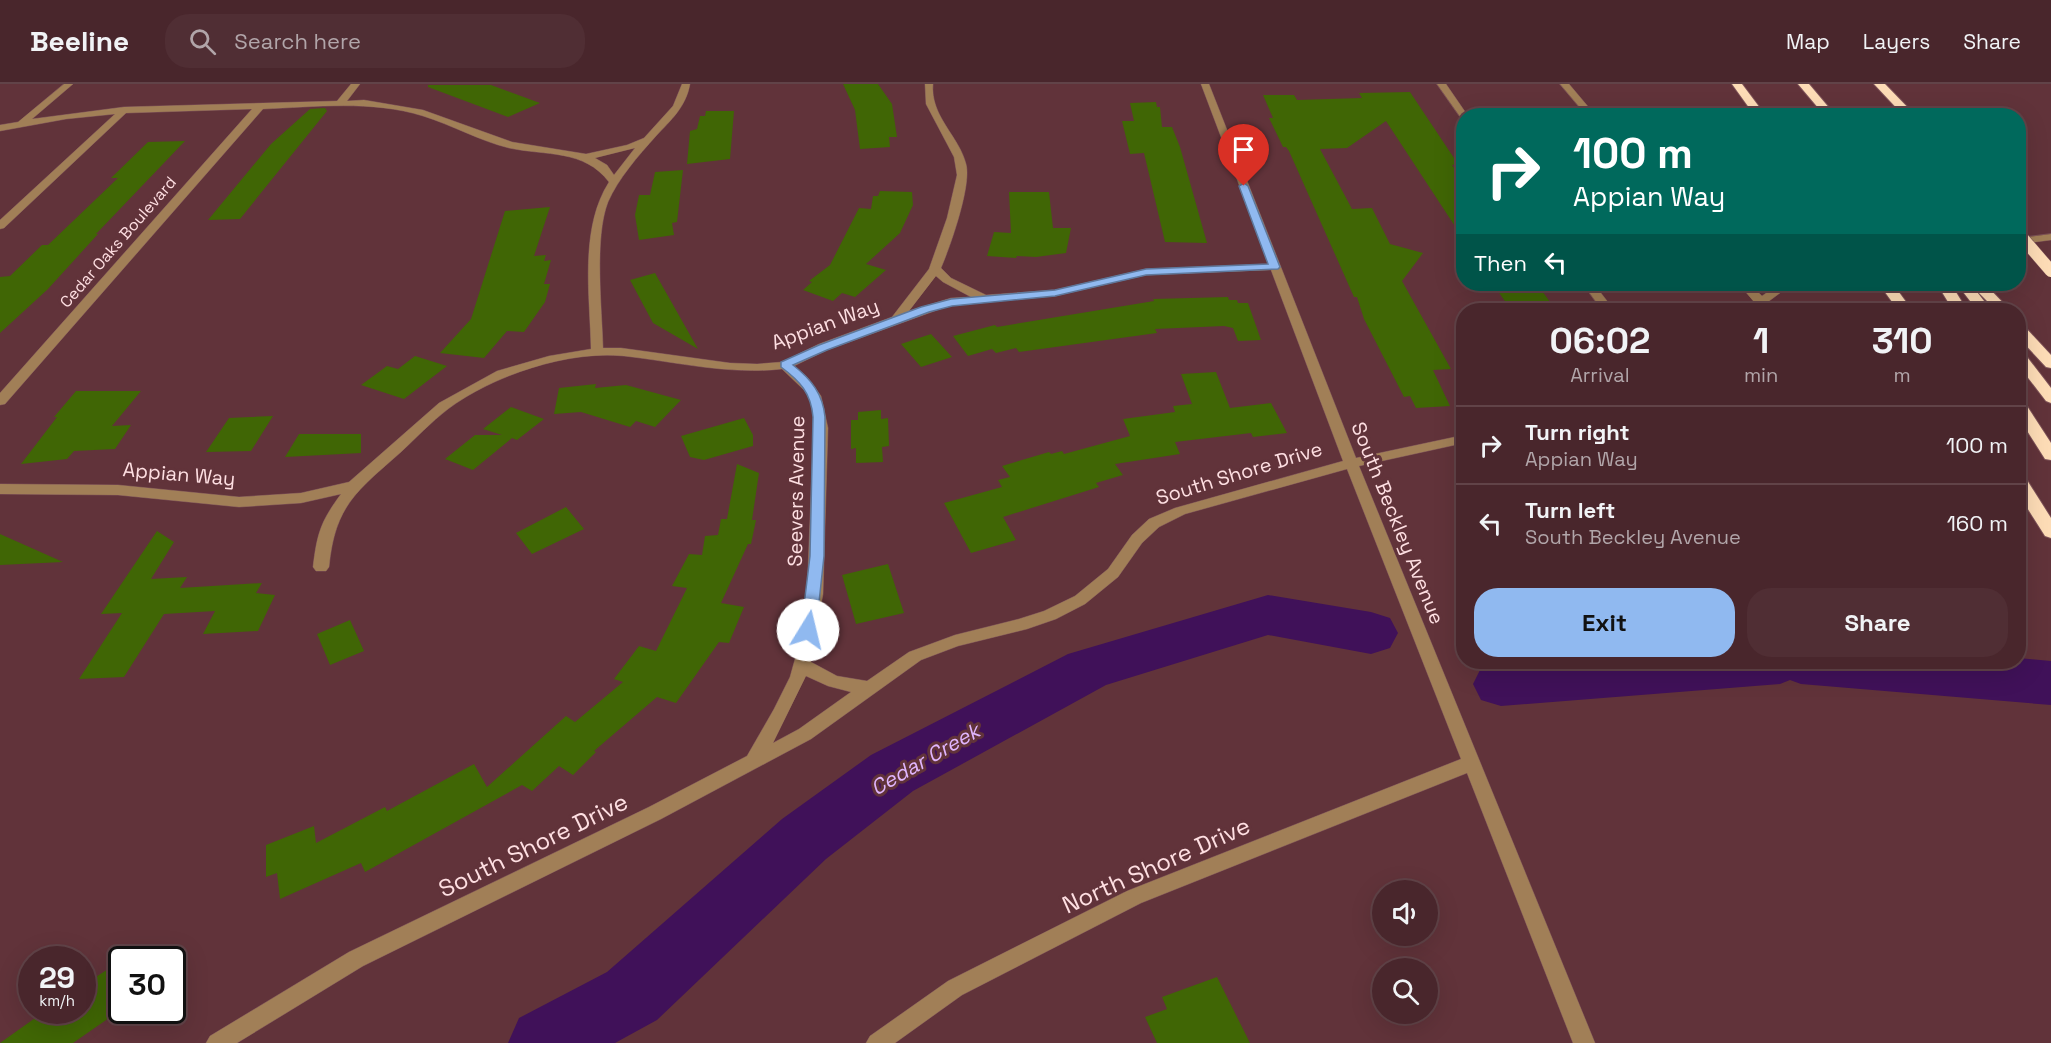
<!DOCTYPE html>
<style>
:root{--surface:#49262c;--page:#502e34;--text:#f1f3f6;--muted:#b1a5a9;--line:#614348;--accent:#90b9f0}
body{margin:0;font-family:"Space Grotesk",sans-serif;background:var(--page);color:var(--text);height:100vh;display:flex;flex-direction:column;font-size:22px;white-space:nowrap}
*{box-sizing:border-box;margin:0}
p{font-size:20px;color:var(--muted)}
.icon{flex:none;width:33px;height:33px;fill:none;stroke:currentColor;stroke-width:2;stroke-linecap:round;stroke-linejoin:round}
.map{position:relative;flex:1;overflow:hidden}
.drawer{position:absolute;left:1456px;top:219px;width:570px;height:366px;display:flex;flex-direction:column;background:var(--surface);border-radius:24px;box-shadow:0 6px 24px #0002,0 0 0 2px var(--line)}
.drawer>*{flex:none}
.banner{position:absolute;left:1456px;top:24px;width:570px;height:183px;border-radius:24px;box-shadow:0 6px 24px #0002,0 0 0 2px var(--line);background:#00695c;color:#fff;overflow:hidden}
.tools{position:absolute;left:1372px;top:796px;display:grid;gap:12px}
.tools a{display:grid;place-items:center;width:66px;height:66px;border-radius:50%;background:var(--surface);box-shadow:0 6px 24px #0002,0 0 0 2px var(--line);font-size:30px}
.speed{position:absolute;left:18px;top:862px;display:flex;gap:12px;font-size:30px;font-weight:700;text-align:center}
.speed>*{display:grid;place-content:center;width:78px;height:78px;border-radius:50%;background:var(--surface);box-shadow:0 6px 24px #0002,0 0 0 2px var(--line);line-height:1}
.speed small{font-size:15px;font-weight:400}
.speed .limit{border:3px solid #111;border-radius:9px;background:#fff;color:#111}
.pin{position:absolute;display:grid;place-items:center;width:51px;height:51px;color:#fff;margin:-62px -26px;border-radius:50% 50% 50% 0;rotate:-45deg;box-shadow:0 0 6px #0007}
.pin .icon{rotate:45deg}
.me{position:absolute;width:66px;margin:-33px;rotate:9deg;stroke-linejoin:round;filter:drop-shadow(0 0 4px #0008)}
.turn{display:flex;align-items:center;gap:21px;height:126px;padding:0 18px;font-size:27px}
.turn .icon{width:78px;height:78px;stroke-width:2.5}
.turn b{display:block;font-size:42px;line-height:51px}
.then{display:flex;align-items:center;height:57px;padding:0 18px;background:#0003;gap:12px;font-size:22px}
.eta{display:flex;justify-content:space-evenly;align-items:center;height:102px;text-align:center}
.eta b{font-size:36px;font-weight:700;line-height:42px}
.button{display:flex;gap:12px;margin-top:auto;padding:12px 18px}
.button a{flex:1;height:69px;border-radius:24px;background:var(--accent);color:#111;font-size:24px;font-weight:700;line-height:69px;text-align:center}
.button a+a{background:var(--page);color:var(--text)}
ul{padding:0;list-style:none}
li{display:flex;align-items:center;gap:18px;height:78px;padding:0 18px;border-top:2px solid var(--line)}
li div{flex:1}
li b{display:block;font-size:22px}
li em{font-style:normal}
header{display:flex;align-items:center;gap:36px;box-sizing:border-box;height:84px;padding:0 30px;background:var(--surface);border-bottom:2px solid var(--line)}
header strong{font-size:28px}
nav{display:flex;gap:33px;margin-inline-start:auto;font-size:21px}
.search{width:420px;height:54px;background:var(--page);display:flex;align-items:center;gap:15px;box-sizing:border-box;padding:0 21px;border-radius:24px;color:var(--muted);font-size:22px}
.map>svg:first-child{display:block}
</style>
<header>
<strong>Beeline</strong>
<div class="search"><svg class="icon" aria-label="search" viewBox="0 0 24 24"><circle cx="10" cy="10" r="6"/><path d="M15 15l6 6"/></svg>Search here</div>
<nav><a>Map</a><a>Layers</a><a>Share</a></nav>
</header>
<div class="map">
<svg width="2051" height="959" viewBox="0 0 2051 959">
<rect width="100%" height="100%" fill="#61333a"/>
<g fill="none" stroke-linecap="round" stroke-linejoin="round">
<!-- river -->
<path fill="#401159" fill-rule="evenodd" d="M1268,511L1371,528L1390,534L1398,549L1390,564L1371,570L1268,551L1106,601L913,707L826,775L657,936L615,959H508L519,934L607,888L782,735L871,671L1068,570Z
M2019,574L2051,577V621L1801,600L1790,596L1780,600L1501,622L1481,616L1473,600L1481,584L1504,578H2019Z"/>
</g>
<!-- building -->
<path fill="#406605" d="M843,0H878L892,20L897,53H889L890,63L860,65L855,26Z
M428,1H491L540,19L508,33L428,3Z
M1410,8L1458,80L1452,81L1464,98V156L1386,37L1347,64L1320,65L1352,125L1372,124L1390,160L1423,169L1402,197L1451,285L1433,286L1450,322L1416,324L1410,312L1404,313L1364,235L1357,213H1354L1289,67L1286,63H1283L1269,34H1273L1263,11H1294L1297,16L1362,14L1359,9Z
M1156,18L1157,23H1160L1162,43H1172L1180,63L1207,159L1165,158L1144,69L1130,70L1122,37H1134L1130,19Z
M325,24L327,27L240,135L208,136L271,60L310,25Z
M706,27H734L730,75L687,80L690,47L697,45L700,32H705Z
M185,57L96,150H98L48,205L0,249V193L10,192L42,161H48L118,94H111L148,58Z
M683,86L677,138L672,139L674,151L639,156L635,131L639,111H650L655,88Z
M880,107L912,108L913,121L900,149L866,180L886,186L855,213L842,209L833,217L803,206L812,198L809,197L830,181L859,124L871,125L873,112H878Z
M1009,108H1049L1053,144H1071L1066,169L1036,173L1017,172L1016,174L987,172L994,148L1011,149Z
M550,123L534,172L546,171L544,177L551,176L544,200H550L545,218L524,248L507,247L484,274L440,269L471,235L505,127Z
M655,189L698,265L653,239L630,196Z
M1493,200H1537L1556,226H1511Z
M1228,213L1229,216H1237L1238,219H1248L1261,256L1238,257L1233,244L1224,242L1155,245L1157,249L1019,268L1016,264L996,269L992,265L968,272L953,252L995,241L997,243L1154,217L1153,215Z
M931,250L952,273L921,283L901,260Z
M415,272L447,282L404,315L361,301L387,282L398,285Z
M1216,288L1230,324L1271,319L1287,349L1253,353L1251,349L1175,358L1180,370L1115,380L1123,391L1096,399L1099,403L1003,433L1016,456L971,469L944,419L1002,403L998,396L1010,393L1002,382L1049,368L1051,370L1062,367L1064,370L1130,352L1123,335L1175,328L1173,322L1192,320L1181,290Z
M596,300L595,304L626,301L681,316L655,343L636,337L630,343L581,328L554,330L559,304Z
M76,307H141L112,342L131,341L115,365L74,367L67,375L21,380L57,333H54Z
M511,323L544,335L517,356L512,354L473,386L445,375L475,351H502L483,345Z
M881,326V335L888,334L889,362L882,363L883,378L856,379V364L851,365V336H858V328Z
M273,332L251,367L206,368L229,334Z
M744,334L753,351V362L704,376L690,373L681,352Z
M299,350H361V369L285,373Z
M737,380L759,389L752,436H756L751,460H748L721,519L744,523L729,559L719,558L676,619L657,613L594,667L596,668L573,691L559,682L532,707L522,701L365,788L361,779L280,815L277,789L266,793V761L314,742L316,759L385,723L387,727L474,680L487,703L566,632L575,638L623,598L614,595L639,562L656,567L687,504L672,502L689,470L702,471L705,452L718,451L721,435H727Z
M566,423L584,445L532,470L516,449Z
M157,447L174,458L151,495L187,493L180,504L262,499L256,509L275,511L258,547L203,550L215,527L164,530L124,593L79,595L122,529L101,530Z
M0,450L63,478L0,481Z
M888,480L904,529L856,540L842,491Z
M350,536L364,567L330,581L317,550Z
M122,876V925L73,959H0L45,927H82V902Z
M1217,893L1250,959H1157L1145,933L1167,925L1162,913Z"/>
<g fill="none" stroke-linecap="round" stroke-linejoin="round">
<!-- minor casing -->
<g stroke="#7d5258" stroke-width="1">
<path id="minor" d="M64,0H73L32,35L124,23L337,17L351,0H360L347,17L364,16L423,26L512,58L586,70L627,61L644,54L673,22L682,0H690C686,23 671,36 656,52C638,72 618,95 608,118C594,154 602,225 603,264H621L730,279L757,280L782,278L819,260L892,233L929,185L947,134L957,91L954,73L926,20L925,0H933C930,32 959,52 966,80C972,101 950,163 941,184L951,194L986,211L1055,206L1146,185L1269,180L1201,0H1209L1356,374L1464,351V359L1359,382L1595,959H1573L1467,689L1141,819L962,911L895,959H866L870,952L948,897L1127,807L1461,675L1347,385L1185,430L1159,443L1142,459L1118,493L1085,520L1056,535L1027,545L958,562L921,576L811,655L661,735L363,882L237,959H206L210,952L349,868L649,723L747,672L774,625L790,593L800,557L807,510L814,335L811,318L805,307L782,285C729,291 677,278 624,272C568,266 492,292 448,325C431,338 416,354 401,368C357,407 335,421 329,483L326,487H316L313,483C317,449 321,437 341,410L301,419L239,423L118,411L0,410V400L118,401L239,413L301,409L349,398L439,319L497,287L549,272L591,265C590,212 579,145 609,98C584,65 546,72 509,64C480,57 452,41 423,32C372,16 315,23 263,25L5,320L0,321V309L252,25L126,29L4,144L0,145V136L115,30L66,35L0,47V41L18,38ZM635,64L614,91L607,81L595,74ZM1271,186L1343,377L1175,424L1149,435L1132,451L1108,485L1075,512L1044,527L1019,535L955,551L909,568L867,597L837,592L811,578L823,510L828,344L821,312L808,294L794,282L827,266L951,221L1055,212L1146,191ZM936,192L943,198L971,213L951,214L909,227ZM806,592L828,602L851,608L799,645L773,659Z
M1437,0H1446L1468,32L1461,34Z
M1560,0H1569L1596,32H1587Z
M2051,150V156L2019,160V154Z
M1583,200H1594L1614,226H1602Z
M1739,200H1750L1762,212L1779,200H1792L1757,226H1744L1754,218Z"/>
</g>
<!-- highway casing -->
<g stroke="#7d5258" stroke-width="2">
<path id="highway" d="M1732,0H1742L1766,32H1755Z
M1798,0H1809L1836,32H1825Z
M1874,0H1885L1916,32H1904Z
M1879,200H1893L1912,226H1898Z
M1937,200H1951L1967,226H1953Z
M1957,200H1985L2010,226H1996L1974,204L1991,226H1977Z
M2019,241L2024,242L2051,271V284L2046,283L2019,254Z
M2019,268L2024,269L2051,304V319L2046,317L2019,282Z
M2019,317L2025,319L2051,359V376L2045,375L2019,334Z
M2019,391L2025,393L2051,434V454L2045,452L2019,411Z"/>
</g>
<!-- minor -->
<use href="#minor" fill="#a17f57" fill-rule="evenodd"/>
<!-- highway -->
<use href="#highway" fill="#fddcb6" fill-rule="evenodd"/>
<!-- highway-bridge casing -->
<g stroke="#7d5258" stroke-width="13" stroke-linecap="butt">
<path id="highway-bridge" d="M2019,150L2051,187"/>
</g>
<!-- highway-bridge -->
<use href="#highway-bridge" stroke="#fddcb6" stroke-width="12"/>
</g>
<!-- route -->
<path fill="#90b9f0" stroke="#5e789c" stroke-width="1.5" d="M1244,99L1248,102L1280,183L1278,185L1146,191L1055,212L952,222L929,228L827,266L793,281C811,295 823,310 825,333L824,472L816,546L814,550H803L801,546L810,472L813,333C811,309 800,297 781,283V278L819,261L921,223L951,215L1055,206L1146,185L1268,180L1239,102Z"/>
<g text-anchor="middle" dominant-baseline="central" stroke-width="6" stroke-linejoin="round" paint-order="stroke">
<!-- far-street labels -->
<g font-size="16" fill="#fedfe2" stroke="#61333a">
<text transform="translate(118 158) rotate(-49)">Cedar Oaks Boulevard</text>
</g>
<!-- street labels -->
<g font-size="20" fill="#fedfe2" stroke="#61333a">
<text transform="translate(825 240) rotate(-20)">Appian Way</text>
<text transform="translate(1239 389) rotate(-17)">South Shore Drive</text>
<text transform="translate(179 390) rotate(5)">Appian Way</text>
<text transform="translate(796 407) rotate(-89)">Seevers Avenue</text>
<text transform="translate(1398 439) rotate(68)">South Beckley Avenue</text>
</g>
<!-- water labels -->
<g font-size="21" font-style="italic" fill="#e0b5fe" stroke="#61333a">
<text transform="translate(925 675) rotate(-30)">Cedar Creek</text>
</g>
<!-- near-street labels -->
<g font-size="24" fill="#fedfe2" stroke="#61333a">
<text transform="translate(533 761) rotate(-26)">South Shore Drive</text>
<text transform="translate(1156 781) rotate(-24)">North Shore Drive</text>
</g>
</g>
</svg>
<div class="tools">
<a><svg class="icon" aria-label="sound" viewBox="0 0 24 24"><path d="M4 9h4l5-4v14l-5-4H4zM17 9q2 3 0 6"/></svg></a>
<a><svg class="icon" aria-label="search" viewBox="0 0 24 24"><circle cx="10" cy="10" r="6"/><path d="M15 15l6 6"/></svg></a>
</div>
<div class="speed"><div>29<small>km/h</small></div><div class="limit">30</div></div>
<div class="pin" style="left:1244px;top:102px;background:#d93025"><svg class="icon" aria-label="arrive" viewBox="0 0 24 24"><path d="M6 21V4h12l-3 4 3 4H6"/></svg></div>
<svg class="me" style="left:808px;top:546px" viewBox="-20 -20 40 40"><circle r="19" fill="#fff"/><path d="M0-13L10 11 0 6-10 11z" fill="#90b9f0"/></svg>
<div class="banner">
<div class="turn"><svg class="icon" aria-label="right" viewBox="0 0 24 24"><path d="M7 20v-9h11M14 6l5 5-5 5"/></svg><div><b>100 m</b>Appian Way</div></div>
<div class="then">Then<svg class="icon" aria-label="left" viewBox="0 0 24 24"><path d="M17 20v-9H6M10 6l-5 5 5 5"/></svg></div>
</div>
<section class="drawer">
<div class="eta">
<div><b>06:02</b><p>Arrival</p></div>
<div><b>1</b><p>min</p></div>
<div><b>310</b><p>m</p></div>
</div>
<ul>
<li><svg class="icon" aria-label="right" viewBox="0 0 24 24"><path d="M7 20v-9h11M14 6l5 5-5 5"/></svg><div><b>Turn right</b><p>Appian Way</p></div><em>100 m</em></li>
<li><svg class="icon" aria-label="left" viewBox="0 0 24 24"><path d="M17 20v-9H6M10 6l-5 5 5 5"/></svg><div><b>Turn left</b><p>South Beckley Avenue</p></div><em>160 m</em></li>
</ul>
<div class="button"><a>Exit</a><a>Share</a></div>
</section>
</div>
